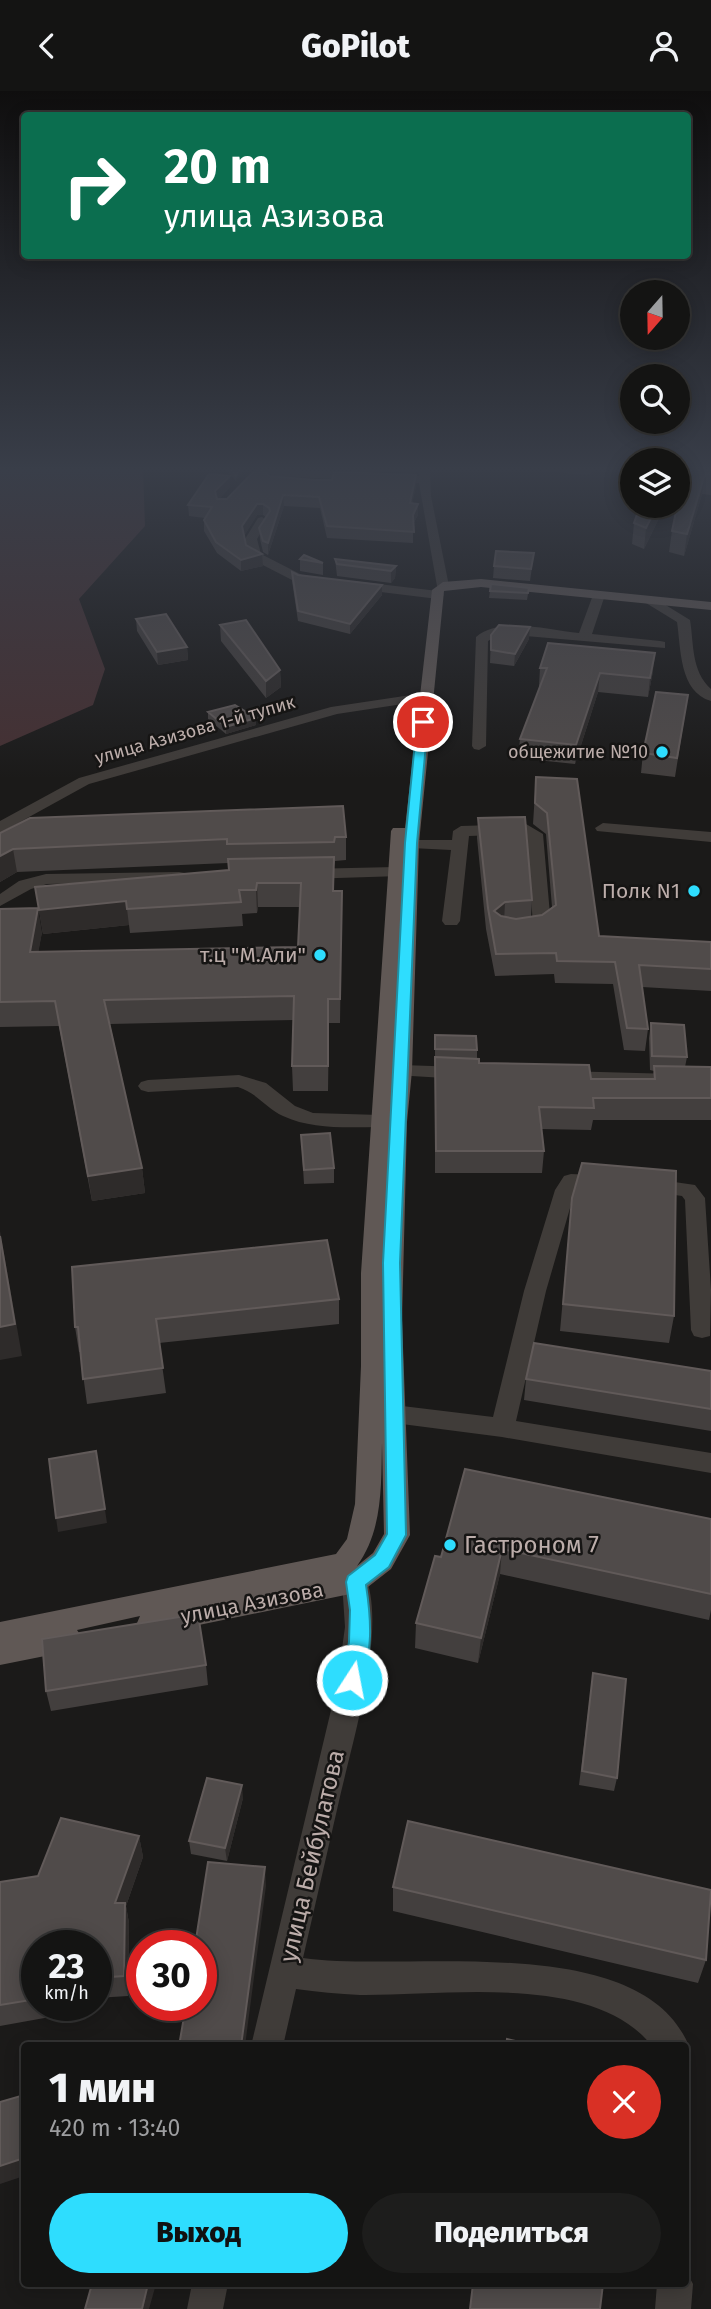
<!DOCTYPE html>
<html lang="ru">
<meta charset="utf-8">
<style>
:root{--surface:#141413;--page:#1d1d1c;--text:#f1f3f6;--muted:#9d9ea0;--line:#333;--accent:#2eddfe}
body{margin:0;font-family:"Fira Sans",sans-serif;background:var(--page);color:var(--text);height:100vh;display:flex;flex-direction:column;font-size:26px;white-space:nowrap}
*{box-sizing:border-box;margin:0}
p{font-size:23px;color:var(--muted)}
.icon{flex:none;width:38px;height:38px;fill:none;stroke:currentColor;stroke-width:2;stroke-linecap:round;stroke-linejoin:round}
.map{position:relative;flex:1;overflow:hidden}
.details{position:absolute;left:21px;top:1951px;width:668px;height:245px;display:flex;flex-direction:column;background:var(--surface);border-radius:7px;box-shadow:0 4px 18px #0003,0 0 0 2px var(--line)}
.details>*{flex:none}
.banner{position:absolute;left:21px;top:21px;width:670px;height:147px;border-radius:7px;box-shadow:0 4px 18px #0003,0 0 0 2px var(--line);background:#0b6e4f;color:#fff;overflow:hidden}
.needle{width:46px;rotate:200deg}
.controls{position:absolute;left:620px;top:189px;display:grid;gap:14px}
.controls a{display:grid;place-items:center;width:70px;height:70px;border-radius:50%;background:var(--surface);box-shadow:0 4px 18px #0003,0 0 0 2px var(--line);font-size:35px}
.speed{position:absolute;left:21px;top:1839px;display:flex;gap:14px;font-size:35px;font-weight:700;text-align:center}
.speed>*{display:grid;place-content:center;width:91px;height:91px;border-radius:50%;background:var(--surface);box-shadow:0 4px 18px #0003,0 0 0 2px var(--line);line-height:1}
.speed small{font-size:18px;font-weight:400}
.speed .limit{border:10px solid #d22;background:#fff;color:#111}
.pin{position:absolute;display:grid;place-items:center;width:60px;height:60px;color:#fff;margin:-30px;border:4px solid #fff;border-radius:50%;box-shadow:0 2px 7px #0007}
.me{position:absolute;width:77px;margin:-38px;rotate:11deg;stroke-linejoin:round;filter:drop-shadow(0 0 5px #0008)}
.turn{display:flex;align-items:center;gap:24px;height:147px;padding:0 28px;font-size:32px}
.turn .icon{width:91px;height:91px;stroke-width:2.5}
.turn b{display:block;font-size:49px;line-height:60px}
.round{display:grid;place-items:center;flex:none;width:74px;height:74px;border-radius:37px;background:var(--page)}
.summary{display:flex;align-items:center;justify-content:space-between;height:119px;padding:0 28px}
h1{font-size:42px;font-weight:800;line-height:52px}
.primary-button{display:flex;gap:14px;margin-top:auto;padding:14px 28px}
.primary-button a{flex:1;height:80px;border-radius:42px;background:var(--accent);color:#111;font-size:28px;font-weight:800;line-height:80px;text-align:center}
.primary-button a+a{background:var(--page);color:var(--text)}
header{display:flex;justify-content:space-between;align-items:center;height:91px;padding:0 28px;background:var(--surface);font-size:32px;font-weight:800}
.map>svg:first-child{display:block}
</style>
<header><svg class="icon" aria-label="back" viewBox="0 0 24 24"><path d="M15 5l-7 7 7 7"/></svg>GoPilot<svg class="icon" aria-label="person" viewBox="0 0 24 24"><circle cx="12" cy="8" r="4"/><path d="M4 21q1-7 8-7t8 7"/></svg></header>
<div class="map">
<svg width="711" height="2218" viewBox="0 0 711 2218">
<rect width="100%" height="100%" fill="#1b1a19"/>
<!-- water -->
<path fill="#453032" d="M0,377H143L145,435L79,508L105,578L93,614L0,655Z"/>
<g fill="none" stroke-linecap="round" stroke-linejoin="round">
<!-- minor -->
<path fill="#403c39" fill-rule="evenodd" d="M248,377L419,385L418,377H430L431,405L449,495L443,499L437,495L419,392L277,385Z
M538,377H594L591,383L587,384L544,380Z
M262,426L268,430L257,448L261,463L302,484L323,487V493L294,490L251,468L245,448L258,427Z
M353,490L438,500L444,504L438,508L348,497V491Z
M599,500L605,504L592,543L660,550L665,551V557L514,544H498L488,550L486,655L479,659L474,658L472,655L476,546C501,525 549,539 579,542L593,504Z
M651,505L690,529C694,553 691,580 711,598V610C679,601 681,557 677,531L646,512V506Z
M411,604L418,608L416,611L337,623L89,693L0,742V730L79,687L331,616Z
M603,732L711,741V751L597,740L595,737Z
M526,733L543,743L551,835L544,844L527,845L518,840L521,836L533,835L527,745L523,743L469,745L460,830L457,834H445L442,830L451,759L411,757L403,752L405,749H452L453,740L461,735Z
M395,776L403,781L401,785L306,788L298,783L306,778Z
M179,781L185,782L187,786L185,790L47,793L31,798L0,815V803L19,790L46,783Z
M402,974L461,976L468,978L471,982L468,986L461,988L395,984L392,980L395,976Z
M563,980L711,984V996L556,990L553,986L556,982Z
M239,984L266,992L295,1015L313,1022L380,1024L387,1025L390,1030L387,1035L380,1036C348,1036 313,1039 283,1025C266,1017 257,1002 238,996L148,1001L141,999L138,995L141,991L148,989Z
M571,1083L612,1085L615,1090L612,1095L577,1097L575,1100L546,1200L516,1330L711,1362V1382L502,1346L394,1332L386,1330L382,1323L386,1316L394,1314L493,1326L524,1200L555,1099L564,1085Z
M647,1087L695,1094L705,1107L711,1199L710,1245L702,1247L694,1245L691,1239L685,1109L682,1105L640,1099L637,1094L640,1089Z
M355,1480L364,1483C389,1533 351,1656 339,1710C327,1762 315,1815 303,1867C405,1882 640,1837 689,1955L686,1963V1955H652C594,1881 445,1905 360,1904C339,1903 317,1901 296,1898L283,1955H251L337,1594L345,1536L342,1491L346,1483Z
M686,2180L693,2193L691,2218H655L657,2193H686Z
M192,2193H228L223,2218H187Z"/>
<!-- major -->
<path fill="#605855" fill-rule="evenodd" d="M481,488L711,511V519L481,496L444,500L419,752L412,980L407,1031L402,1229L410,1444L391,1478L364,1499L355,1502L150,1544L141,1540L137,1532L140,1525L77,1539L83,1548L79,1556L70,1560L0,1574V1531L336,1463L347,1448L355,1413L361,1275V1182L391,740L393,737H405L432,499L443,491ZM382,1352L384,1443L373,1462L357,1475C383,1439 381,1395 382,1352Z"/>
</g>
<!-- wall -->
<path fill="#433f3e" d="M225,377H246L236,390Z
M337,377H416V382L337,379Z
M677,377H711V404L702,403L684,465L669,461L672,440L684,384L680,383Z
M269,385L315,389L416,395L412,412L418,413V424L413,433V452L327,447L320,417L284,415L268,464L263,461L260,448L259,437L266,426L263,424H257L244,445L246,454L263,475L241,480L217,462L204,440V429L205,427L189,425L188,414L230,396L219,408H227Z
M665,415L644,458L632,453L634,432Z
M534,462L530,490L493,487L494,475Z
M300,468L323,472V484L300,480Z
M335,468L396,475L395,487L391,492L337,485Z
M292,481L298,484L382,504L350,543L298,530L292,490Z
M529,497L527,509L489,507L490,500Z
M136,528L187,556L188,569L158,574L137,540Z
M220,534L280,579L281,596L266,607L221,550Z
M491,544L529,548L514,575L490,572Z
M540,577L653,580L648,606L598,601L575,673L518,667L520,648L540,595H539Z
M208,621L256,627V634L226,643L208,628Z
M685,623L675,686L641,682L643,662Z
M536,686L599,845L711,851V900L642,896L648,938L645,960L624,959L613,893L555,892L554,883L495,885L486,838L477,747L478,727L532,809L531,826L542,824L552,816L546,743L533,733Z
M0,742L346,746V769L335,770L334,775V800H342L340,932H329L328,1000H293L292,975L294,929L110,933L142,1077L145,1102L92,1110L59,935L0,936V818L42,841L38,861L298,856L300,816H258L257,822L242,823L243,835L130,842L129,834L43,843L35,796L229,779L228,772L17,781L0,791Z
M651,932L687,966L685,976H711V1029H593L591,1039L541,1038L544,1060L542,1082H435V944L477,959V968L479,972L591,988H652L654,980L650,979L649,947Z
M301,1044L334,1077V1092L304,1093Z
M572,1107L674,1225L669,1252L560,1240Z
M339,1208V1233L159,1252L166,1302L87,1313L80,1261H79L75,1236Z
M711,1280V1340L524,1309L526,1288Z
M711,1428V1519L709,1529L500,1483L478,1572L415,1557L416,1532L441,1466Z
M206,1574L208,1594L51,1620L46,1600Z
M593,1582L617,1687L614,1700L579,1694Z
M243,1707L227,1770L191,1763L189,1750Z
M139,1745L143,1766L126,1815L129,1832L128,1905L96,1907V1855H37V1914H49L50,1926L0,1935V1791L38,1785Z
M393,1796L706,1869L698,1892L393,1820Z"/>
<!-- shaded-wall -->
<path fill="#2e2b2a" d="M241,377H246L236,390V385Z
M677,377H681L680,383L677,388Z
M705,383L702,403L684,465L687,443Z
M416,384V395L410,423V412Z
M230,385V396L216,411L215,400Z
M283,404L284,415L268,464V452Z
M257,413H263V424H257L243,447L242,435Z
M418,413V424L412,435L413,424Z
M657,415H665L644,458L646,437Z
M262,463L263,475L241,480V469Z
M396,475L395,487L391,492V480Z
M382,494V504L350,543V533Z
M530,536L529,548L514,575L515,563Z
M187,556L188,569L158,574L157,561Z
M655,562L653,580L648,606L650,587Z
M280,579L281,596L266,607V590Z
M600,582L598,601L575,673L576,654Z
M256,627V634L226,643V636Z
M13,758L17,781L0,791V765Z
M257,792L258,816L257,822L256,799Z
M126,810L129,834L43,843L39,819Z
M505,811L504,832L494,820Z
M38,817L42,841L34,886L30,861Z
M142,1077L145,1102L92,1110L88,1085Z
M0,1140L22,1265L0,1269Z
M96,1360L107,1432L58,1441L56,1427Z
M502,1458L500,1483L478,1572L481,1547Z
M242,1694L243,1707L227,1770L225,1757Z
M139,1745L143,1766L126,1815L129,1832L128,1905L124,1885L115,1812Z
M265,1776L266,1795L245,1955H241Z
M46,1914H49L50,1926Z
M24,2067V2085L0,2093V2075Z
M148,2193H156L149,2218H142Z"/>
<!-- building -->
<path fill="#504b4a" stroke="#615a59" stroke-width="2" d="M230,377H241L236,385Z
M257,377H261L269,385L315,389H332L334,381L416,384L410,412L418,413L413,424L414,441L327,435L319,406L283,404L268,452L263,450L259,437L270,420L269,417L263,413H257L242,435L246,454L262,463L241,469L216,451L204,429L212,416L188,414L209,383L230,385L215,400L217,408H227Z
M685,377H711V383H705L687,443L672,440Z
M640,415H657L646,437L634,432Z
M496,460L534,462L531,478L494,475Z
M304,464L323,472L300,468Z
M335,468L396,475L391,480L337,473Z
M292,481L298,484L382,494L350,533L298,520Z
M491,493L529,497L528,502L490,500Z
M166,523L187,556L157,561L136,528Z
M246,529L280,579L266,590L220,534Z
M499,534L530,536L515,563L491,559V544Z
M548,552L655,562L650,587L600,582L576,654L520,648L547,577H540Z
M656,601L688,604L677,667L643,662Z
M235,614L256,627L226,636L208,621Z
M536,686L577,688L599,845L711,851V878L639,874L648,938L627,937L615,871L557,870L556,862L496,863L488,817L478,727L525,726L532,809L505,811L494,820L501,825L516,828L542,824L556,814L547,722L535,712Z
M343,715L346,746H335L334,751L227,753V748L13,758L0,765V742L30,727Z
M334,766L333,800H342L340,908H328V975H292L294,905L104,909L142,1077L88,1085L55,910L0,911V818L38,817L30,861L298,856L301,792H257L256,799H239L241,811L127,818L126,810L39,819L35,796L229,779L228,768Z
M651,932L684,934L687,966L652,965Z
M435,944L476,945L477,959L435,958Z
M435,966L479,968V972L589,974L591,988H655L654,975L711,976V1007H593L594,1017L539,1016L544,1060H436Z
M330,1042L334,1077L304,1079L301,1044Z
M582,1072L676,1080L674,1225L563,1213L572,1107Z
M0,1145L15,1233L0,1236Z
M327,1149L339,1208L156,1228L163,1277L83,1288L78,1236H75L72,1176Z
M534,1252L711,1280V1318L526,1288Z
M96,1360L105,1418L56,1427L49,1368Z
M465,1378L711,1428V1503L502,1458L481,1547L416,1532L435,1465L441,1466Z
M198,1523L206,1574L46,1600L42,1548Z
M593,1582L626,1588L617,1687L582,1680Z
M207,1687L242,1694L225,1757L189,1750Z
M61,1727L139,1745L115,1812H125L124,1885L96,1887V1855H37V1908L0,1914V1791L38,1785Z
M408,1730L711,1799L706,1869L393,1796Z
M208,1771L265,1776L241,1955H179L186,1914H201V1855H195Z
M507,1948L537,1955H506Z
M24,2004V2067L0,2075V2011Z
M92,2193H148L142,2218H85Z
M473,2193H603L600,2218H470Z"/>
<!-- sky -->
<linearGradient id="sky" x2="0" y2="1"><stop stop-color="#0f0e0e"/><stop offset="0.55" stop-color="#393e49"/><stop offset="1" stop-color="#393e49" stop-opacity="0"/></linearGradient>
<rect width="711" height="688" fill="url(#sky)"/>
<!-- route -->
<path fill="#2eddfe" stroke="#1e90a5" stroke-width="2" d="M423,627L428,631L417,752L400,1172L406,1444L389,1476L366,1494C371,1526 374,1565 359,1596L352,1599L345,1596L342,1589L349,1551L350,1519L346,1491L348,1485L375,1464L387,1443L383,1172L405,752L417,631Z"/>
<!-- markers -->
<g fill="#2eddfe" stroke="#161514" stroke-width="2.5">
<circle cx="662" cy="661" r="7"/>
<circle cx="694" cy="800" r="7"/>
<circle cx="320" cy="864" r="7"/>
<circle cx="450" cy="1454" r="7"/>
</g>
<g text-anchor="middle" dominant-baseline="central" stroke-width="5" stroke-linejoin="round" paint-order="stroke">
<!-- far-street labels -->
<g font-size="18" fill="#bcadaa" stroke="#161514">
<text transform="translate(195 639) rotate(-16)">улица Азизова 1-й тупик</text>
</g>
<!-- far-poi labels -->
<g font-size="18" fill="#bcadaa" stroke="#161514" text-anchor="end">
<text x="648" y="661">общежитие №10</text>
</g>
<!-- poi labels -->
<g font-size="21" fill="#bcadaa" stroke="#161514" text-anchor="end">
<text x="680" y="800">Полк N1</text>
<text x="306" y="864">т.ц "М.Али"</text>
</g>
<!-- street labels -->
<g font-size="21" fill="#bcadaa" stroke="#161514">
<text transform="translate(252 1512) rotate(-11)">улица Азизова</text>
</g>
<!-- near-poi labels -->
<g font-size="24" fill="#bcadaa" stroke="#161514" text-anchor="start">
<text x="464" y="1454">Гастроном 7</text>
</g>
<!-- near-street labels -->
<g font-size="24" fill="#bcadaa" stroke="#161514">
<text transform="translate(312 1765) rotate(-77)">улица Бейбулатова</text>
</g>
</g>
</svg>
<div class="controls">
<a><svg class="needle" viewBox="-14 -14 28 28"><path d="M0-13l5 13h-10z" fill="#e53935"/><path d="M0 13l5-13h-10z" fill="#9d9ea0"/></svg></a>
<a><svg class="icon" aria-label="search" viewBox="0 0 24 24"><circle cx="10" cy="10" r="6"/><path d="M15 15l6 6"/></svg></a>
<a><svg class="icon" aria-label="layers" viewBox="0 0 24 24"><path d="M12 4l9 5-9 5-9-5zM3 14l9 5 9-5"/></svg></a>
</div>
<div class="speed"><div>23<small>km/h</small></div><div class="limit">30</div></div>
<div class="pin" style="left:423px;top:631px;background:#d93025"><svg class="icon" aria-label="arrive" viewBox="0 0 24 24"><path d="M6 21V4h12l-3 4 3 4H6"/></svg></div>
<svg class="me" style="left:352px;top:1589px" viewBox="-20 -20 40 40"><circle r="17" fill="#2eddfe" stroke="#fff" stroke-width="3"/><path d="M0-11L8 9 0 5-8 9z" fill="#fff"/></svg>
<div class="banner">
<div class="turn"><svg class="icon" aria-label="right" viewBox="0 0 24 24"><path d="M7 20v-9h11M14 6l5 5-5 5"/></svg><div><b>20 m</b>улица Азизова</div></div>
</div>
<section class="details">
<div class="summary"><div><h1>1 мин</h1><p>420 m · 13:40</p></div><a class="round" style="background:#d93025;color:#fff"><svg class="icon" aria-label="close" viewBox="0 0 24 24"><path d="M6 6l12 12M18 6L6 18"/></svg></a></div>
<div class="primary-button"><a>Выход</a><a>Поделиться</a></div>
</section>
</div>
